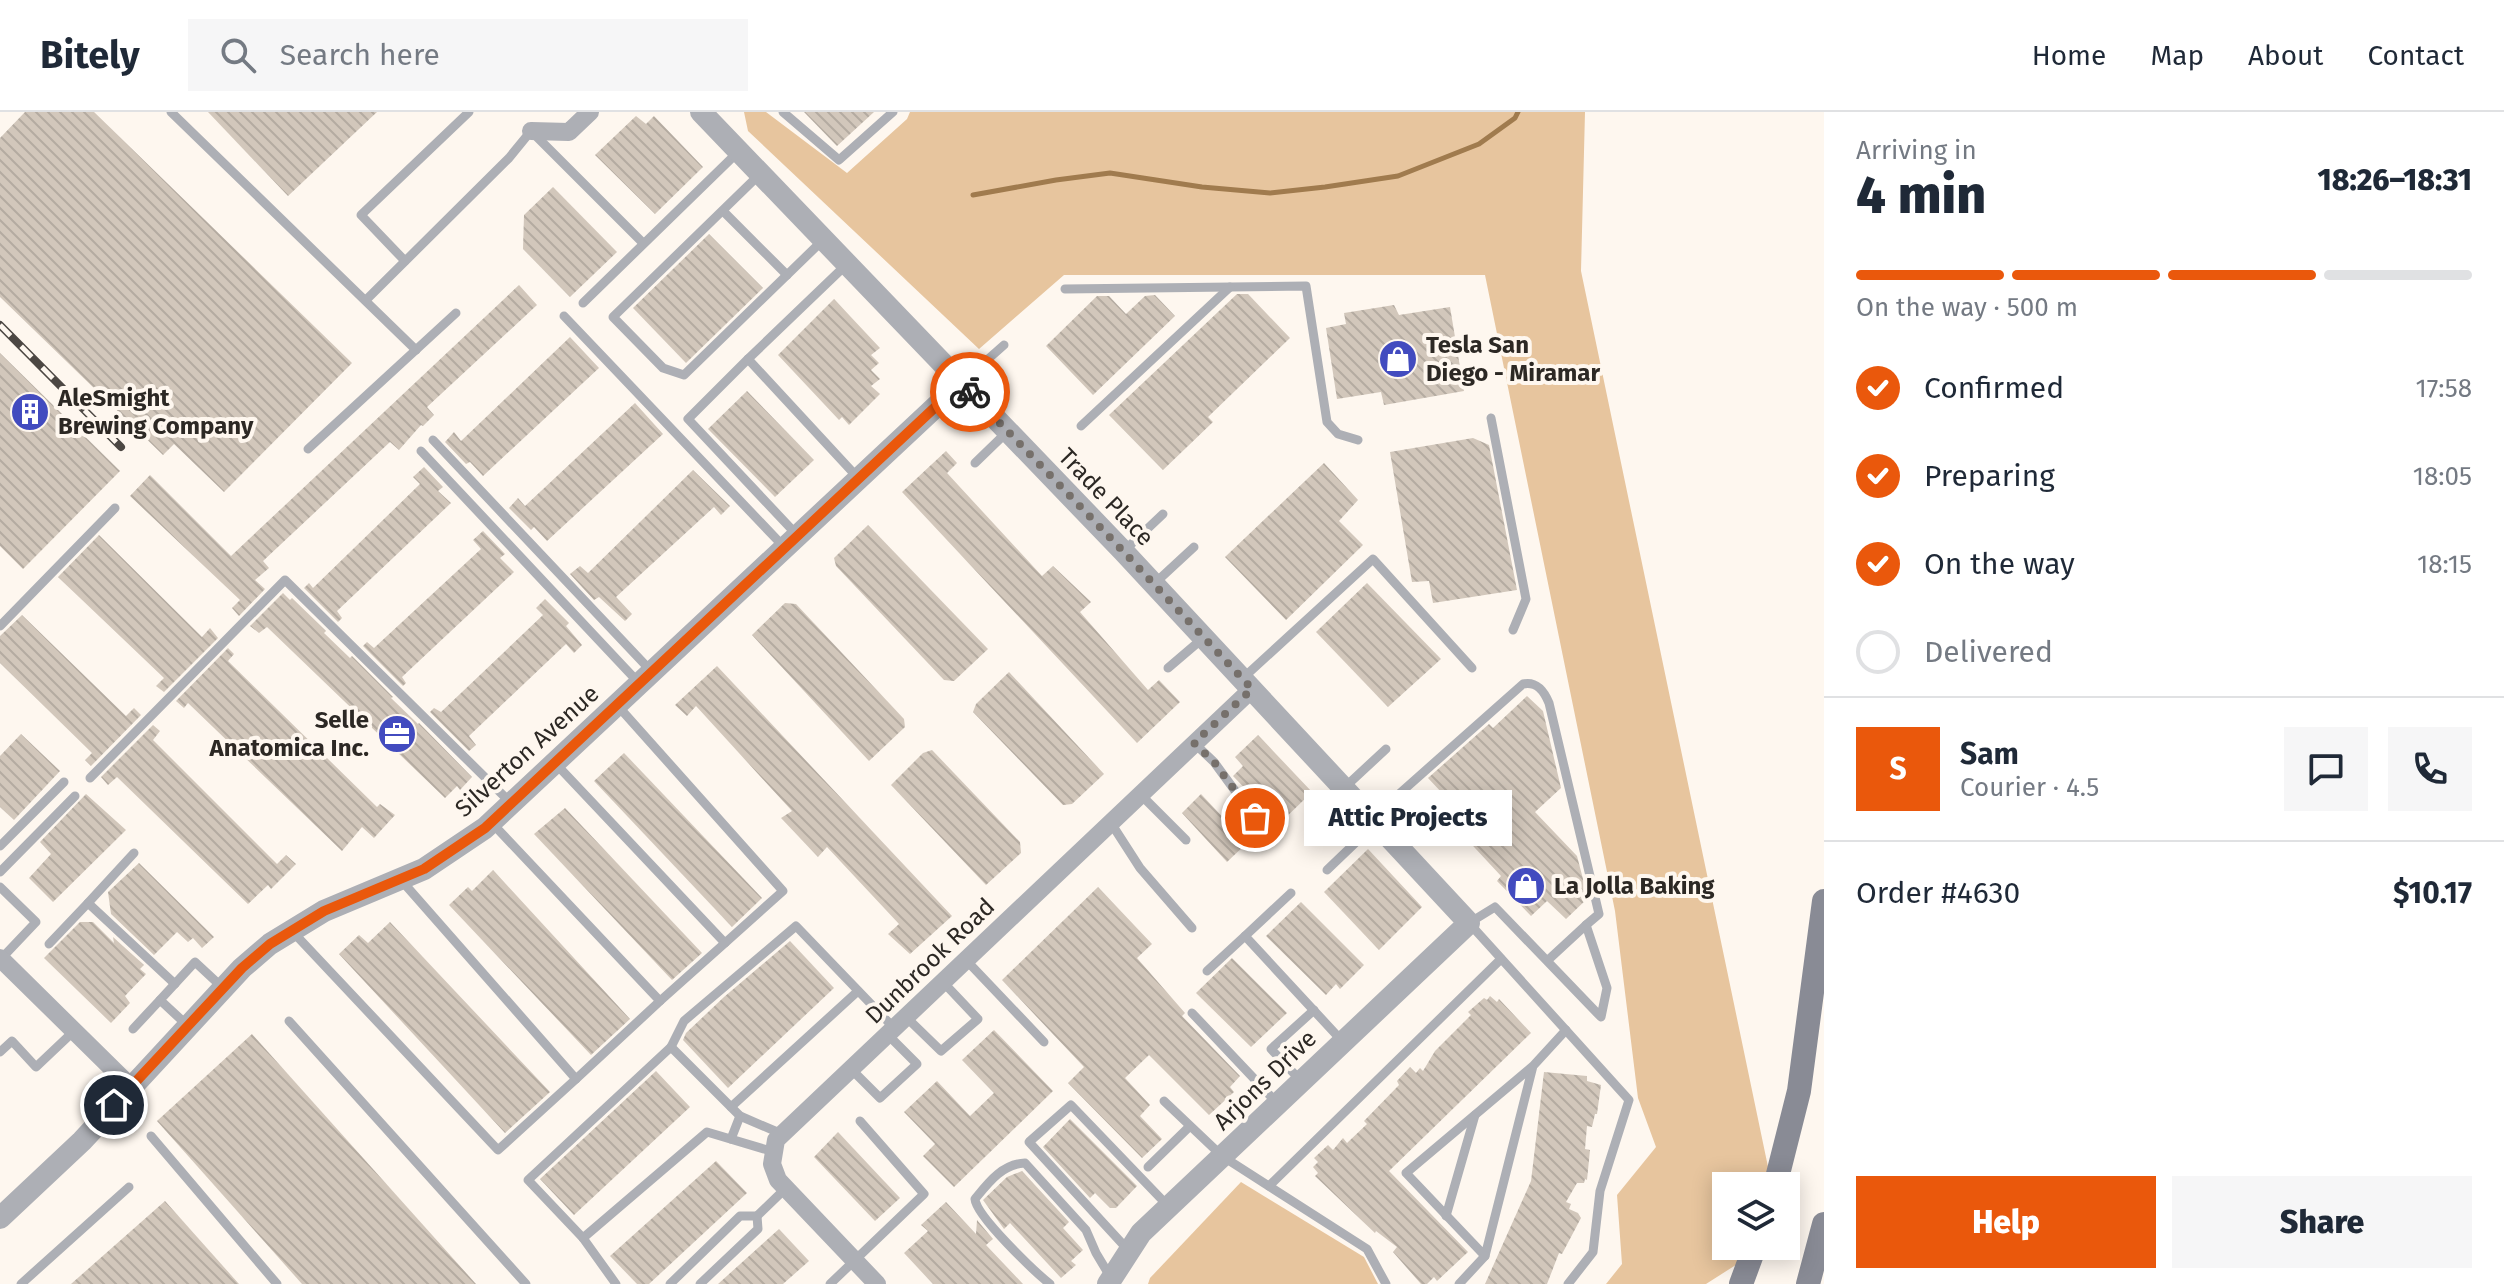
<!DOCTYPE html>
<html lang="en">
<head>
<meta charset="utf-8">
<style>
	body { margin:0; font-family:"Fira Sans",sans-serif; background:#f6f6f7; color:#1f2937; height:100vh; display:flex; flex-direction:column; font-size:30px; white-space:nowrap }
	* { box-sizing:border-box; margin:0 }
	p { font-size:26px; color:#747a83 }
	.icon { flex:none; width:44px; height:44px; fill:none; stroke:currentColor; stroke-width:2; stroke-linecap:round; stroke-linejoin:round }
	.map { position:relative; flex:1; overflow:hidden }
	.drawer { display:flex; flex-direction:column; background:#fff; width:680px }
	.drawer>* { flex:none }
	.buttons { position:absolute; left:1712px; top:1060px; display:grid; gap:16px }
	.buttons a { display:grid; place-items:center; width:88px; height:88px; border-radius:0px; background:#fff; box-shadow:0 4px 20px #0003; font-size:40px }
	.pin { position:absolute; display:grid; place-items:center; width:68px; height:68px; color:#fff; margin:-34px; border:4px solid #fff; border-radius:50%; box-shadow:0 2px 8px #0007 }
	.courier { position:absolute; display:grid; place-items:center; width:80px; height:80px; margin:-40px; border:6px solid #ea580c; border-radius:50%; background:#fff; color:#222; box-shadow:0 2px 10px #0007 }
	.bubble { position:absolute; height:56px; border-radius:0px; background:#fff; box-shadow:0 4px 20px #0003; font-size:26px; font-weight:800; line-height:56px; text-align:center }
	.overview em { font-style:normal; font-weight:800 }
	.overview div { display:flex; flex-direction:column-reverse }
	.overview { display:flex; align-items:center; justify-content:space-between; height:136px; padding:0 32px }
	h1 { font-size:52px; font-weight:800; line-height:60px }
	.bar { display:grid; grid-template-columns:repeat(4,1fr); gap:12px 8px; align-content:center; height:96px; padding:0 32px }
	.bar i { height:10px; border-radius:6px; background:#e0e1e3 }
	.bar .active { background:#ea580c }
	.bar p { grid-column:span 4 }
	.line { display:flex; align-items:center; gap:20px; padding:0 32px; border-top:2px solid #e0e1e3 }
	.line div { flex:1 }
	.round { display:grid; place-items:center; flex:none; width:84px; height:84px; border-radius:0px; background:#f6f6f7 }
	ol { padding:0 32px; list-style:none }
	li { display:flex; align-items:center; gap:24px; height:88px }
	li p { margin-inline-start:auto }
	li .icon { padding:8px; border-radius:50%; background:#ea580c; color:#fff; stroke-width:4 }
	li:last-child { color:#747a83 }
	li i { width:44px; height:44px; border:4px solid #e0e1e3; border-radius:50% }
	.action { display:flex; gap:16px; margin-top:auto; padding:16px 32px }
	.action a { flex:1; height:92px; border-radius:0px; background:#ea580c; color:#fff; font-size:32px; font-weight:800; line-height:92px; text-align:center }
	.action a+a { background:#f6f6f7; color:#1f2937 }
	header { display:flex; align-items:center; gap:48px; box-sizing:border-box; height:112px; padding:0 40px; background:#fff; border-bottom:2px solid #e0e1e3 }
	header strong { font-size:38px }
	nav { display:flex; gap:44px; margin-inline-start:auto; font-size:28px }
	.search { width:560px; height:72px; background:#f6f6f7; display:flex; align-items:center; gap:20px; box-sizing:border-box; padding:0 28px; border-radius:0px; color:#747a83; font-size:30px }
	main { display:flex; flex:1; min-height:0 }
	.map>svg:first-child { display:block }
	.green { fill:#e7c59e }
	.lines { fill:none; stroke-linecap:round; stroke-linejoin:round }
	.stream { stroke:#a07b4e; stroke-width:5 }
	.building { fill:url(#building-back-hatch) }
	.service { stroke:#adafb5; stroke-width:9 }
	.minor { stroke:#adafb5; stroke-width:18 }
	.tertiary { stroke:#adafb5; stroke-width:22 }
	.secondary { stroke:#898b95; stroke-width:24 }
	.rail-casing { stroke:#4c4743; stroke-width:8 }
	.rail { stroke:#fef7ef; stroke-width:5; stroke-dasharray:15; stroke-linecap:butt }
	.done { stroke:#76706b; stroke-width:8; stroke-dasharray:0 14.4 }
	.route { stroke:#ea580c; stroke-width:10 }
	.labels { text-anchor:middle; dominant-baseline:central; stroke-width:8; stroke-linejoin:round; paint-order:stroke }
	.poi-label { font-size:24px; font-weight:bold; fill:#2c2824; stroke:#fef7ef; text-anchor:start }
	.street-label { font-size:24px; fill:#2c2824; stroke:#fef7ef }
</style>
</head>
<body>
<header>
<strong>Bitely</strong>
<div class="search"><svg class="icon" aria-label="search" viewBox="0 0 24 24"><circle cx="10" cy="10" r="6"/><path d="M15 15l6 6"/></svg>Search here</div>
<nav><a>Home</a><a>Map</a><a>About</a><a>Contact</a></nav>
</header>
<main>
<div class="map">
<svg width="1824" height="1172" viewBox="0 0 1824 1172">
	<defs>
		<pattern id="building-back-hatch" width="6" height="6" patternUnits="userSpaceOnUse" patternTransform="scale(2)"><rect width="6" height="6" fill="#d2c7bb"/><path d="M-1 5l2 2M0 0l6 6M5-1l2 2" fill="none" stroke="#b4aba1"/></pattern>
	</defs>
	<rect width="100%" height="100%" fill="#fef7ef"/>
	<!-- green -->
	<g class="green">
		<path d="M744,0H766L847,61L907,7L910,0H1585L1581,159L1772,1074H1726V1134H1776L1753,1142L1706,1172H1606L1622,1152L1617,1083L1656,1035L1638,986L1615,799L1485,163H1064L979,237L748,19Z"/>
		<path d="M1241,1070L1364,1145L1378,1172H1148L1150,1166Z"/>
	</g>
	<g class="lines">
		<!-- stream -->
		<path class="stream" d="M973,83L1056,68L1110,61L1202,75L1270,81L1325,75L1398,64L1479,32L1515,6L1518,0"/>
	</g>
	<!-- building -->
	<g class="building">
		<path d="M25,0H94L352,251L224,380L174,332L163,343L0,185V26Z"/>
		<path d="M208,0H377L288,84Z"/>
		<path d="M804,0H874L837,34Z"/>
		<path d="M636,4L646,12L654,4L703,55L655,102L595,43Z"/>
		<path d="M553,75L617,140L570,185L523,137L524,103Z"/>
		<path d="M709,122L763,176L686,251L633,196Z"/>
		<path d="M519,173L537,193L427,295L434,303L423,314L421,313L399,338L390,330L263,449L269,456L255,468L265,477L239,504L232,496L240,488L130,384L150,363L231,444Z"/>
		<path d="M1237,182H1248L1290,226L1208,305L1213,310L1163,358L1109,303Z"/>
		<path d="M1155,183L1175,204L1093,283L1046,234L1097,184H1109L1126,202L1145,184Z"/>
		<path d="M834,187L880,236L871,243L879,251L871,258L880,267L871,274L880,282L849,313L842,305L839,308L778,243Z"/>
		<path d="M1394,193L1399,203L1450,195L1464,279L1384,293L1381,280L1337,287L1326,216L1346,212L1344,201Z"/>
		<path d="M570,225L599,256L483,364L470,350L466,352L445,330L454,320L461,329Z"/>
		<path d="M0,241L120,359L23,457L0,434Z"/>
		<path d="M747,279L814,348L775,385L708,317Z"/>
		<path d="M635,291L663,322L547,429L534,415L531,418L509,396L518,386L525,394Z"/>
		<path d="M1473,326L1489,333L1517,478L1433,491L1429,469L1412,470L1390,340Z"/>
		<path d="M946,339L957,351L947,361L1042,464L1053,454L1091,490L1080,500L1148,578L1159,568L1180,590L1137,631L902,380Z"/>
		<path d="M1324,351L1358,388L1339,409L1363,433L1286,508L1225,445Z"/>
		<path d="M424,355L443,375L438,379L451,391L337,499L342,506L338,510L304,476L309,471L313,476L420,372L413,365Z"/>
		<path d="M693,358L730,394L721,403L714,395L616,485L632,502L625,509L599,485L594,488L570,462L580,454L588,461Z"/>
		<path d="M868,413L988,537L954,569L944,568L836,454L834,446Z"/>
		<path d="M483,419L505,442L500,446L514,460L402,565L406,571L403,574L363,534L367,530L374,536L481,437L473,428Z"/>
		<path d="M99,423L202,525L210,516L218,526L164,580L156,574L164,566L58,465Z"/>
		<path d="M1367,471L1441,547L1388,595L1316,520Z"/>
		<path d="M283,481L290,488L292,486L326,519L324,521L350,546L352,544L393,585L391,586L418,612L419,611L472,665L460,678L457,674L445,686L267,515L259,521L250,514Z"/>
		<path d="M545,487L569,511L566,514L582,533L574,541L566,532L469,624L476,633L469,639L430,600L434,596L441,600L543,503L536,496Z"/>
		<path d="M785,491L796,492L904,607L905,615L869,649L752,523Z"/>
		<path d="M22,503L126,604L134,596L141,603L91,654L85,648L92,641L0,551V524Z"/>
		<path d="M228,536L234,542L228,549L377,695L380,692L395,703L374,726L362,715L342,739L188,591L184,596L176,589Z"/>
		<path d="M717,554L952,804L910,842L888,822L899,812L827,735L818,745L781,706L792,699L696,594L687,604L675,593Z"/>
		<path d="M1009,560L1104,662L1072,692L1063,693L973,600L976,592Z"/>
		<path d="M1527,584L1543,599L1561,676L1535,700L1577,744L1588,786L1566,807L1547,789L1531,804L1497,769L1501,764L1448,707L1457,697L1428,666L1489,612L1493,616Z"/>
		<path d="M153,613L160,619L153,628L277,752L286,743L296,752L271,777L268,773L248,792L117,665L108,673L101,665Z"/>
		<path d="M21,622L60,659L14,708L0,695V644Z"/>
		<path d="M1258,623L1312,680L1279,712L1233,664L1243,654L1235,645Z"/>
		<path d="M932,638L1020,730L1021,741L986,773L891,673L923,641Z"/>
		<path d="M624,641L762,786L732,815L594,669Z"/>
		<path d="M86,682L126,718L53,790L29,766L51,742L40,730Z"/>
		<path d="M1201,682L1247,731L1227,750L1182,701Z"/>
		<path d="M565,696L702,841L672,868L534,722Z"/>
		<path d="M1368,737L1422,795L1379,838L1324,780Z"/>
		<path d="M139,751L214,825L202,836L193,826L188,830L177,820L154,843L111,802L108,780Z"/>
		<path d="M493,758L630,907L591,943L449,793L468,775L472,779Z"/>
		<path d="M1098,775L1152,832L1137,846L1185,901L1182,904L1240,964L1230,975L1234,980L1209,1003L1149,943L1125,966L1150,993L1140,1004L1162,1027L1142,1046L1068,971L1084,955L1002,868Z"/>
		<path d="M1301,790L1364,853L1340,877L1336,872L1326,883L1266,824Z"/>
		<path d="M80,810H93L114,831L113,825L144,853L140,857L146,862L125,884L130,891L111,911L44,846Z"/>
		<path d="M390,810L550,980L505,1021L339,842L359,823L368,831Z"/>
		<path d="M790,829L834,876L728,976L683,928L686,921L724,885Z"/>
		<path d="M1232,846L1287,901L1251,935L1196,881Z"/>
		<path d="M1490,884L1497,890L1499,887L1531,921L1389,1059L1468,1140L1437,1169L1434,1165L1427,1172H1421L1393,1140L1397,1135L1376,1119L1375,1121L1315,1064L1318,1061L1313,1055L1318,1050L1314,1046L1328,1033L1333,1038L1343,1026L1347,1031L1367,1012L1364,1009L1399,973L1397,969L1410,955L1416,961L1420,956L1423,959L1435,939L1471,903L1468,900L1484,886L1487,888Z"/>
		<path d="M994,918L1053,979L954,1075L923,1044L935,1032L904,1000L937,969L970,1004L994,981L962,948Z"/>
		<path d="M252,922L476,1172H302L157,1009Z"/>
		<path d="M656,959L690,995L574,1103L540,1067Z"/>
		<path d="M1544,960L1587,964V969L1601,973L1597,1002H1595L1592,1015L1587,1014L1585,1037L1590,1038L1587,1068L1585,1067L1584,1071H1577L1566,1090L1571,1092L1569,1097L1578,1101L1581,1106L1562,1142L1559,1141L1547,1172H1485L1531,1069Z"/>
		<path d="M1070,1007L1137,1074L1116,1096H1110L1095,1081L1090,1086L1043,1035Z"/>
		<path d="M838,1020L900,1086L875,1109L814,1045Z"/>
		<path d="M716,1049L747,1081L649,1172H637L610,1144Z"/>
		<path d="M1022,1059L1069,1110L1063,1116L1083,1138L1071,1149L1076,1153L1061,1166L1010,1111L1004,1117L983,1088L1007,1065Z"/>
		<path d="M165,1089L239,1172H71Z"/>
		<path d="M946,1090L976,1122L977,1108L993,1127L986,1133L1023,1172H933L904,1141L928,1119L921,1113Z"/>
		<path d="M779,1117L809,1149L783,1172H718Z"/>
	</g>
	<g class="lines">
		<!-- service -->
		<g class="service">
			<path d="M171,0L416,238"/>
			<path d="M783,0L839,48L893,0"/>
			<path d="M760,62L613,205L663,256L684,263L823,128"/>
			<path d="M723,99L787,163"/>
			<path d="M405,149L361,103L469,0"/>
			<path d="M847,152L748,247L859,367"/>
			<path d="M1065,177L1306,174L1327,310L1338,322L1358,328"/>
			<path d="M366,188L509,46L531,19L643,131"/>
			<path d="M583,191L738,40"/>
			<path d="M564,204L785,436"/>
			<path d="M748,247L688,307L797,423"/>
			<path d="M961,271L1004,233"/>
			<path d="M1491,306L1526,487L1513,518"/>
			<path d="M1081,314L1230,175"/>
			<path d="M433,328L652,560"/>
			<path d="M308,337L456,201"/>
			<path d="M421,339L638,570"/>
			<path d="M975,351L1007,320"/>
			<path d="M1125,438L1163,402"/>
			<path d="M1154,472L1194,435"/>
			<path d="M0,514L115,396"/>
			<path d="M1168,556L1202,527"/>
			<path d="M1242,567L1373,447L1472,556"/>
			<path d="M1194,631L1214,650L1255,706"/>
			<path d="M555,651L725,831L783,779L617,593"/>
			<path d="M90,666L285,468L511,691"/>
			<path d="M1344,676L1386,637"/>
			<path d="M1141,683L1186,728"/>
			<path d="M1372,706L1523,572C1537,569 1544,579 1549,591L1599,802L1586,813"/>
			<path d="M1111,711L1140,756L1192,816"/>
			<path d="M0,734L64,670"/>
			<path d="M1327,758L1376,711"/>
			<path d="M0,760L75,684"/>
			<path d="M401,768L576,967L660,889L491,710"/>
			<path d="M0,775L36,810L0,848"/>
			<path d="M1291,781L1245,824L1343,930"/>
			<path d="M88,791L134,741"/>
			<path d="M292,819L498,1038L576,967"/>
			<path d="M49,832L88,791L175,872"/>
			<path d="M966,848L1044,930"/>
			<path d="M1547,849L1586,813L1607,876L1601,905L1495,795L1469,811L1629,988L1600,1079L1593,1140L1568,1172"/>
			<path d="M1207,859L1245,824"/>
			<path d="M660,889L725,831"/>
			<path d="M1192,901L1278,992"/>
			<path d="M906,905L941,939L978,907L943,870"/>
			<path d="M289,909L526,1172"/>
			<path d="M188,914L160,888L195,850L223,876"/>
			<path d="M133,917L160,888"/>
			<path d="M671,935L684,909L796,814L894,916"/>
			<path d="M0,940L12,929L36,955L74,919"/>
			<path d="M1533,954L1406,1061L1485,1144L1533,954L1566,918"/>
			<path d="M851,957L880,986L917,952L888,923"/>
			<path d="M1301,969L1271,937L1314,898"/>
			<path d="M1164,989L1222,1044L1367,1137L1386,1172"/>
			<path d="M731,995L858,879"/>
			<path d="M151,1024L277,1172"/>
			<path d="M731,1027L740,1004"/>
			<path d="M1148,1055L1189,1015"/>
			<path d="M1269,1074L1501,847"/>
			<path d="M757,1104L786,1076"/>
			<path d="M1446,1104L1475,1003"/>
			<path d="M583,1126L707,1020L774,1040"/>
			<path d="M1129,1139L1029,1030L1071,993L1169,1095"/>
			<path d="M21,1172L129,1075"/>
			<path d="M616,1172L583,1126L528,1068L671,935L740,1004L782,1022"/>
			<path d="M670,1172L740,1104H757L758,1117L700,1172"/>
			<path d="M830,1172L924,1082L860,1009"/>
			<path d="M1050,1172C1035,1160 976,1104 975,1087C988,1071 1002,1052 1025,1051L1086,1118L1096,1141L1111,1166"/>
			<path d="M1459,1172L1485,1144"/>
		</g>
		<!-- minor -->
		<g class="minor">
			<path d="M531,19L569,20L590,0"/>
			<path d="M0,846L131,975"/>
			<path d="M877,1172L778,1068L772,1052L776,1028L1252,577"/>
		</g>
		<!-- tertiary -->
		<g class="tertiary">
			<path d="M701,0L1123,439L1469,811L1141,1121L1108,1172"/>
			<path d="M0,1106L82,1029L242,856L270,832L324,799L424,757L485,716L961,271"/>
		</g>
		<!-- secondary -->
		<g class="secondary">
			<path d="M1775,1074L1799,979L1824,789"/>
			<path d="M1741,1172L1755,1134"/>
			<path d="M1808,1172L1824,1112"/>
		</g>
		<defs>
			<path id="rail" d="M0,213L121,335"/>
		</defs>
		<!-- rail casing -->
		<use href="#rail" class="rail-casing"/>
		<!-- rail -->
		<use href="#rail" class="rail"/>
	</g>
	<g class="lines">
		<!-- done -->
		<path class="done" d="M970,280L1123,439L1252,577L1194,631L1214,650L1255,706"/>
		<!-- route -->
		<path class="route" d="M114,993L242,856L270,832L324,799L424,757L485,716L961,271L970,280"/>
	</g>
	<!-- icons -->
	<defs>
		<symbol id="shop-disc" viewBox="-11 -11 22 22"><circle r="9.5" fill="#424bbf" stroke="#fef7ef"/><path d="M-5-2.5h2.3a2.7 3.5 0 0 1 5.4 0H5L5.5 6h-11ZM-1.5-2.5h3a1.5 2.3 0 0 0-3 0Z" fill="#fff"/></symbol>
		<symbol id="building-disc" viewBox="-11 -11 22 22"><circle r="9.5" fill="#424bbf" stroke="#fef7ef"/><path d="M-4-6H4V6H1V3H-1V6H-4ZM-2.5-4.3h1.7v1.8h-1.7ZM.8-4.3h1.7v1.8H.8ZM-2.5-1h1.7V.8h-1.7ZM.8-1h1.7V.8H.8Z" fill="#fff"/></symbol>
		<symbol id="office-disc" viewBox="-11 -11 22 22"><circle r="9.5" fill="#424bbf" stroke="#fef7ef"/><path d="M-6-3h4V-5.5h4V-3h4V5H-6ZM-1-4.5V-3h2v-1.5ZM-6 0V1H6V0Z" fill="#fff"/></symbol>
	</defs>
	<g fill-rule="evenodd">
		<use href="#shop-disc" x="1376" y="225" width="44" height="44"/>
		<use href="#building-disc" x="8" y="278" width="44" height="44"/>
		<use href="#office-disc" x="375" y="600" width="44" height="44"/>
		<use href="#shop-disc" x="1504" y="752" width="44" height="44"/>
	</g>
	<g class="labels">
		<!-- poi labels -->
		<g class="poi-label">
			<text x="1426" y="233">Tesla San<tspan x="1426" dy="28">Diego - Miramar</tspan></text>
			<text x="58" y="286">AleSmight<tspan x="58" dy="28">Brewing Company</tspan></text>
			<text x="369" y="608" text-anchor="end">Selle<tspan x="369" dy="28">Anatomica Inc.</tspan></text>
			<text x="1554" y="774">La Jolla Baking</text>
		</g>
		<!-- street labels -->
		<g class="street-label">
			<text transform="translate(1106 385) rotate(46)">Trade Place</text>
			<text transform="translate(527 639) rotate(-42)">Silverton Avenue</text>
			<text transform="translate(930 849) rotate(-44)">Dunbrook Road</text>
			<text transform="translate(1265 968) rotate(-44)">Arjons Drive</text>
		</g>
	</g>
</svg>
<div class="buttons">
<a><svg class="icon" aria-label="layers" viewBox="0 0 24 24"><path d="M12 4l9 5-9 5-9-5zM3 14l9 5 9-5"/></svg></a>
</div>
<div class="pin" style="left:1255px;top:706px;background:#ea580c"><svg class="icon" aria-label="bag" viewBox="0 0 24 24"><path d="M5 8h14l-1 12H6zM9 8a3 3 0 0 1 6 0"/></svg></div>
<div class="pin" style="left:114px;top:993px;background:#1f2937"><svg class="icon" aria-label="home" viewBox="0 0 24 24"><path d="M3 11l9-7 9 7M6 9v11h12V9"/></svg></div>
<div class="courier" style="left:970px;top:280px"><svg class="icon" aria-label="bike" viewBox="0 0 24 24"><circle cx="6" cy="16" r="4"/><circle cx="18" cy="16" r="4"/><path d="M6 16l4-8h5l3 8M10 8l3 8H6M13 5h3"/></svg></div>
<div class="bubble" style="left:1304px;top:678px;width:208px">Attic Projects</div>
</div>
<section class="drawer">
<div class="overview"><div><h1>4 min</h1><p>Arriving in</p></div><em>18:26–18:31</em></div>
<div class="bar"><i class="active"></i><i class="active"></i><i class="active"></i><i></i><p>On the way · 500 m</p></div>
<ol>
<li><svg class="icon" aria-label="check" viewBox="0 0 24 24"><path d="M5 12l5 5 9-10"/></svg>Confirmed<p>17:58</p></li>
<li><svg class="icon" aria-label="check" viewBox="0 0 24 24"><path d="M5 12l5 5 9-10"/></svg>Preparing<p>18:05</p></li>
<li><svg class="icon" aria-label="check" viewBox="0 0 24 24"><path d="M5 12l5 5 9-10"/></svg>On the way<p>18:15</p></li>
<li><i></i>Delivered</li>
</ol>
<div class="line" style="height:144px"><b class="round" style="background:#ea580c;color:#fff">S</b><div><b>Sam</b><p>Courier · 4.5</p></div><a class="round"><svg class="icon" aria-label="chat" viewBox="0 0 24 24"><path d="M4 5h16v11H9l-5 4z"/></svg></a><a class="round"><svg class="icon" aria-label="phone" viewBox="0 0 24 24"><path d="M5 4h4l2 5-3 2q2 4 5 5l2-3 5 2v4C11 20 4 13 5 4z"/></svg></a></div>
<div class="line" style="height:104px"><div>Order #4630</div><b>$10.17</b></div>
<div class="action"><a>Help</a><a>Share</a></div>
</section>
</main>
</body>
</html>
